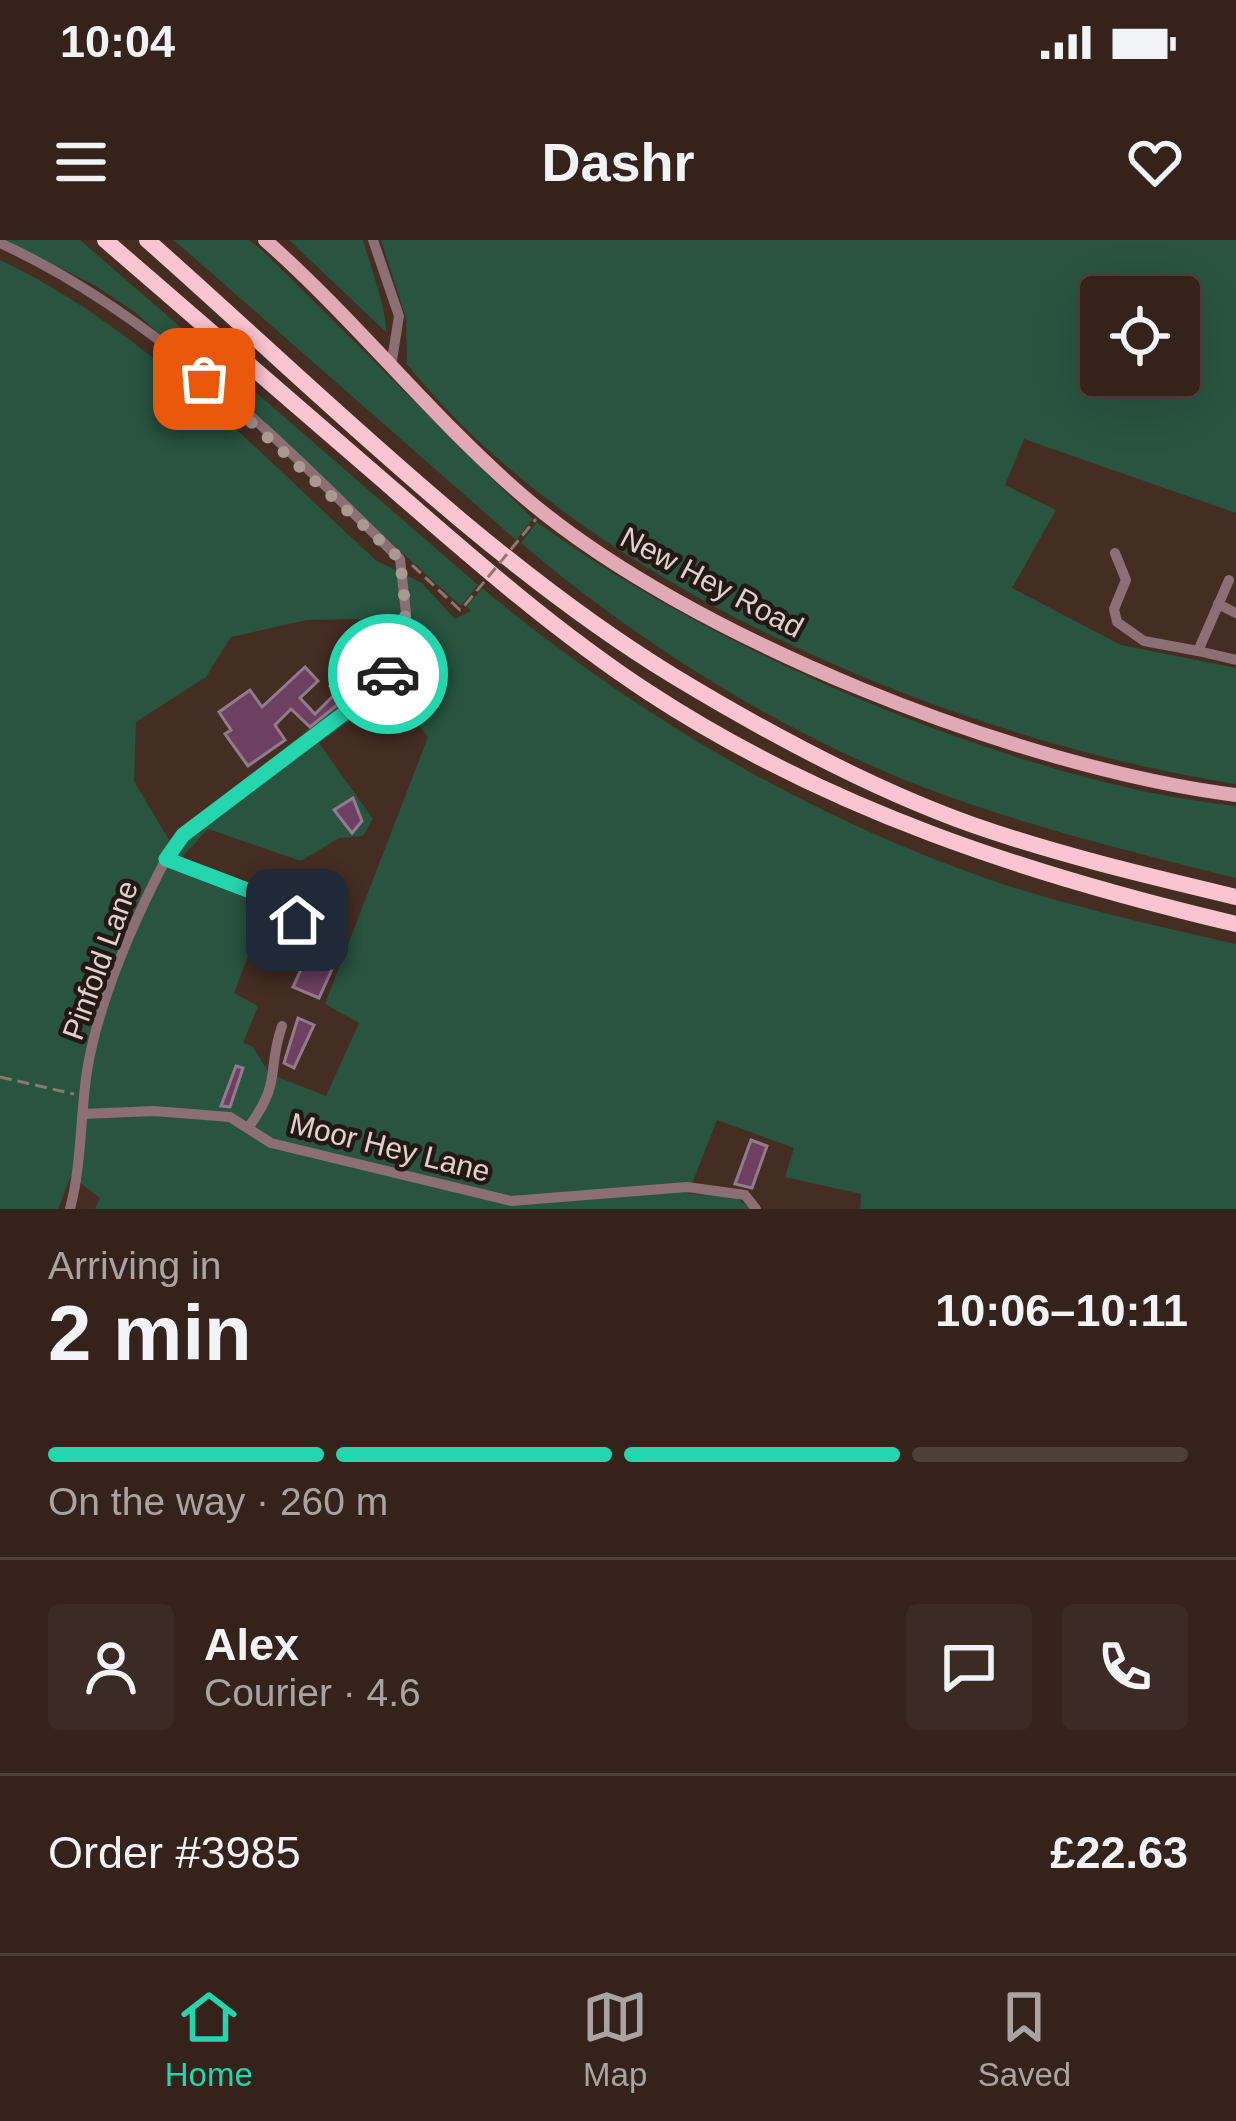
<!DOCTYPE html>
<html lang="en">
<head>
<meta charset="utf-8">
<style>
	body { margin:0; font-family:Arial,sans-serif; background:#3c2a24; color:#f1f3f6; height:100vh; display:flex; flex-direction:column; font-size:45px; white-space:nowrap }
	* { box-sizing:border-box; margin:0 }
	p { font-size:39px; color:#a9a4a3 }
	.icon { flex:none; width:66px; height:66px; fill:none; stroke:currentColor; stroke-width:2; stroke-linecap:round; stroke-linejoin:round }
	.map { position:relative; height:969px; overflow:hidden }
	.sheet { display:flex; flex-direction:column; background:#34221b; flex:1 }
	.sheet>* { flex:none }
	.controls { position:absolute; left:1080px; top:36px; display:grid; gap:24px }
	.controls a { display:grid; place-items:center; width:120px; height:120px; border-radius:12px; background:#34221b; box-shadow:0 12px 48px #0002,0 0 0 3px #4e3f3a; font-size:60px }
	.pin { position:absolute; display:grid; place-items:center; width:102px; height:102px; color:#fff; margin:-51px; border-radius:24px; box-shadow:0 6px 18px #0006 }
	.courier { position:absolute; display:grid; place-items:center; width:120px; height:120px; margin:-60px; border:9px solid #25d5ae; border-radius:50%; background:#fff; color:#222; box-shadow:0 3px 15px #0007 }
	.overview em { font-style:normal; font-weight:800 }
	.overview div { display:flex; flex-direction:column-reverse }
	.overview { display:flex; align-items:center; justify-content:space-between; height:204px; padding:0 48px }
	h1 { font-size:78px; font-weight:800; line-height:90px }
	.bar { display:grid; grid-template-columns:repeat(4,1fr); gap:18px 12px; align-content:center; height:144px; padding:0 48px }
	.bar i { height:15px; border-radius:9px; background:#4e3f3a }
	.bar .on { background:#25d5ae }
	.bar p { grid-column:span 4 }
	.line { display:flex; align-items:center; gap:30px; padding:0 48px; border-top:3px solid #4e3f3a }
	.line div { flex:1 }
	.round { display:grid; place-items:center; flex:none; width:126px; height:126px; border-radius:12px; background:#3c2a24 }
	.status { display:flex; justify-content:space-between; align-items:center; height:84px; padding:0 60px; background:#34221b; direction:ltr }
	.status svg { height:33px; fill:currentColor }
	header { display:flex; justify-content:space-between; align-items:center; height:156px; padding:0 48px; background:#34221b; font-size:54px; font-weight:800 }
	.menu { display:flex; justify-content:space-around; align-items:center; height:168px; border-top:3px solid #4e3f3a; background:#34221b; font-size:33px; color:#a9a4a3 }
	.menu a { display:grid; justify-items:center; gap:6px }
	.menu .on { color:#25d5ae }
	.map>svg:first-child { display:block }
	.green { fill:#285440; fill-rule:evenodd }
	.building { fill:#6d4062; stroke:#937b8c; stroke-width:3 }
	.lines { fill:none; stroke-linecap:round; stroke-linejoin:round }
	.path { stroke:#8c7870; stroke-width:3; stroke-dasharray:12 6; stroke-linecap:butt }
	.minor { stroke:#8b6f75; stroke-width:10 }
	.major { stroke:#e1a9b5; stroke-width:14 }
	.highway { stroke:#fac4d0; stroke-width:16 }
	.path-bridge { stroke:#8c7870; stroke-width:3; stroke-dasharray:12 6; stroke-linecap:butt }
	.done { stroke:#aa9891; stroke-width:12; stroke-dasharray:0 21.6 }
	.route { stroke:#25d5ae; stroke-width:15 }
	.labels { text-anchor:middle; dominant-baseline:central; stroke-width:9; stroke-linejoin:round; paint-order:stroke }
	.street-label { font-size:30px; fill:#e0d1cb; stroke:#241814 }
</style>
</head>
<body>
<div class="status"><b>10:04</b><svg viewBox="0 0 49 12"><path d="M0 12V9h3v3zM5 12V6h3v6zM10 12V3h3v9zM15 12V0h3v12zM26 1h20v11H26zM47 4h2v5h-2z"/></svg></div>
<header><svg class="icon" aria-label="menu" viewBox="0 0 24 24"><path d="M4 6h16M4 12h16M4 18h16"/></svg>Dashr<svg class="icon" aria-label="heart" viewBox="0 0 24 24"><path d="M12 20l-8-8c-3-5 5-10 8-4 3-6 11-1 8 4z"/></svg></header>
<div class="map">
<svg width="1236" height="969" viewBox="0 0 1236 969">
	<rect width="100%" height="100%" fill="#452d24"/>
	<!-- green -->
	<g class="green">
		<path d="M5,0H80L478,345L461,366L136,73L96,46Z"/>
		<path d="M174,0H249L263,11L533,279L516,300Z"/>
		<path d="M289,0H363C369,21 388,75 386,92Z"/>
		<path d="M381,0H1236V273L1024,199L1005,245L1056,270L1012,348L1121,405L1236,428V544C959,501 585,348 407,124L406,78ZM1101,57H1179V135H1101Z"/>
		<path d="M0,20C146,89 258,213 377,321L422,343L455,379L471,371L467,366L482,348C631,472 804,575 988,639C1067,666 1154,685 1236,704V969H860L861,954L785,937L794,908L717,880L688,954L733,955L751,969H95L100,958L71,936L58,969H0ZM359,379L381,398L387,420L376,436L169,600L134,541L136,482L206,437L231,397L307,380ZM391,451L428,497L325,764L359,783L326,856L270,834L252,806L243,803L258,766L234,753L272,654L184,624L183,616L208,589L301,621L339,598L363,596L373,579L319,503Z"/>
		<path d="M537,282C713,411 1018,543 1236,566V638C1135,613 1034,588 936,552C788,497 641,405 521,303Z"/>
	</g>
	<!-- building -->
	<g class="building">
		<path d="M305,427L318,441L300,458L315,474L336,453L330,446L344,433L357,449L310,487L291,469L275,485L285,500L248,526L225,494L231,490L219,472L250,450L262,467Z"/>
		<path d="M353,558L362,581L352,593L334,570Z"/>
		<path d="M306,646L319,652L313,666L292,657Z"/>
		<path d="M337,676L345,679L329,715L337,718L319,758L293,747L310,710L302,698L309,683L330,692Z"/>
		<path d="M266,682L284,690L272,714L255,705Z"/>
		<path d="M298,778L314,785L294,828L284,823Z"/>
		<path d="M236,826L243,828L230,867L221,866Z"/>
		<path d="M751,900L767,906L752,948L735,944Z"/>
	</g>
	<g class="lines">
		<!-- path -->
		<g class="path">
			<path d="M412,325L460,370L465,365"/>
			<path d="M0,837L74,854"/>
		</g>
		<!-- minor -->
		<g class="minor">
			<path d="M373,0L399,76L391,126"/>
			<path d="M0,3C155,74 280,201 400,319L406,373L384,444L183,595L169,613C135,678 99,758 87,831C80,877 82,923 70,969"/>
			<path d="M1115,313L1126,340L1114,369L1117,382L1144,401L1198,411"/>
			<path d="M1229,340L1198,411L1236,420"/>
			<path d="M1218,364L1236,373"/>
			<path d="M166,619L287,665L295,669L297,680"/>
			<path d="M83,874L154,871L230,877L271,903L511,961L687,947L745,955L756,969"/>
			<path d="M248,888C283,840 266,833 282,786"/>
		</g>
		<!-- major -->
		<path class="major" d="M265,0C356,80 431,177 523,256C688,398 1020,528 1236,555"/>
		<!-- highway -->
		<g class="highway">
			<path d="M105,0C199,81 292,162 386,243C471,317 555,391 648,452C828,570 1029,635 1236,684"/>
			<path d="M147,0C309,143 488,323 672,435C766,492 869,548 973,585C1059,615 1148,636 1236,657"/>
		</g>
		<!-- path-bridge -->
		<path class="path-bridge" d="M465,365L536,279"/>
	</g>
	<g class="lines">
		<!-- done -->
		<path class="done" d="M204,139L400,319L406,373L388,434"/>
		<!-- route -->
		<path class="route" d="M297,680L295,669L287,665L166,619L183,595L383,444L388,434"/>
	</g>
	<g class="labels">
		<!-- street labels -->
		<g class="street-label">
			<text transform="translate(712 342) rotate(28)">New Hey Road</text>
			<text transform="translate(100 720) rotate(-70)">Pinfold Lane</text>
			<text transform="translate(390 907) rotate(14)">Moor Hey Lane</text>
		</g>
	</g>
</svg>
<div class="controls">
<a><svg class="icon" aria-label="locate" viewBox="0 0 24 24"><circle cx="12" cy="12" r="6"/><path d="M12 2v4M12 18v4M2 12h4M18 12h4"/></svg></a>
</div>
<div class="pin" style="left:204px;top:139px;background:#ea580c"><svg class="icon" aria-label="bag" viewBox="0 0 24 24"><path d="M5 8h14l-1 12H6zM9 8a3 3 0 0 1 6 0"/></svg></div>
<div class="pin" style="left:297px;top:680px;background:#1f2937"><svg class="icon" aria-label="home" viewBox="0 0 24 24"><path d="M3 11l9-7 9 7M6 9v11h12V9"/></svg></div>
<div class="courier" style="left:388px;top:434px"><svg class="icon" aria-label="car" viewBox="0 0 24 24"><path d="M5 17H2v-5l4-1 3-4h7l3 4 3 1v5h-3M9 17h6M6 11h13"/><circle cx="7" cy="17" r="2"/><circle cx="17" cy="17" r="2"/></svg></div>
</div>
<section class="sheet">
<div class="overview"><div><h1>2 min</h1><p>Arriving in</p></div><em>10:06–10:11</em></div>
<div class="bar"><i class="on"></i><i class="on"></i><i class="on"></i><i></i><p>On the way · 260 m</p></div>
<div class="line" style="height:216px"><a class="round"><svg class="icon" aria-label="person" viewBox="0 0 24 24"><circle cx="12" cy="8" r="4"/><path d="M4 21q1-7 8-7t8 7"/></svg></a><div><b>Alex</b><p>Courier · 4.6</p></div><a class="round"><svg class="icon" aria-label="chat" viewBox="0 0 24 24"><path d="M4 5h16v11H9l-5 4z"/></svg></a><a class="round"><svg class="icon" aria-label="phone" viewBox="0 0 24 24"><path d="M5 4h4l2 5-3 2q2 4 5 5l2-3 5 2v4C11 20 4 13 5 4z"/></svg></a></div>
<div class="line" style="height:156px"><div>Order #3985</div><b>£22.63</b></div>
</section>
<nav class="menu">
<a class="on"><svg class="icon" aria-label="home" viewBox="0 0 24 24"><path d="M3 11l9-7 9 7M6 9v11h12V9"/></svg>Home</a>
<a><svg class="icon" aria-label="map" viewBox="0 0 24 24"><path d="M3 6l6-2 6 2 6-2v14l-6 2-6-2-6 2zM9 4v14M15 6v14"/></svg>Map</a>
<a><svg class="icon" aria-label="saved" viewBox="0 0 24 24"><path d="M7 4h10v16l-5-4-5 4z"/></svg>Saved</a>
</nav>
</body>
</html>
